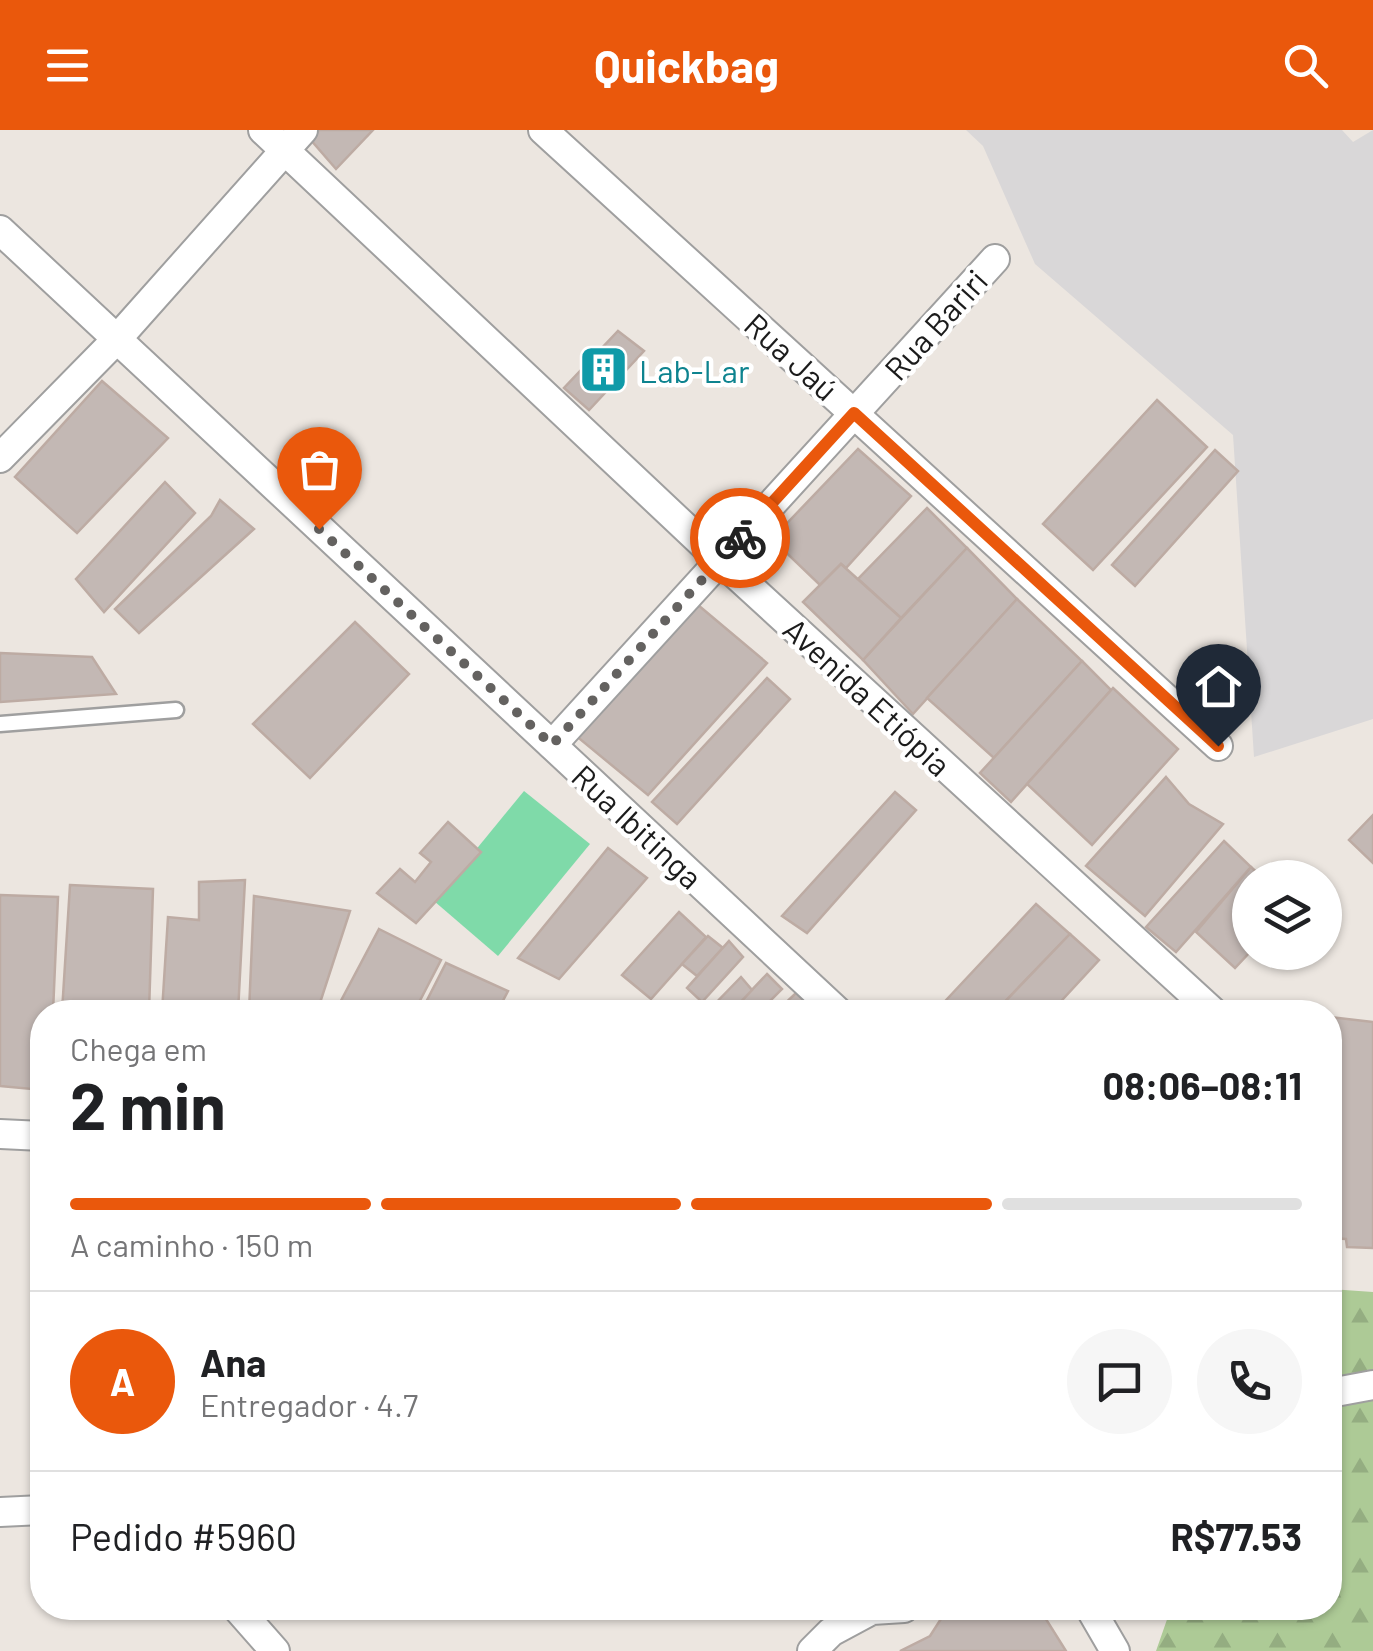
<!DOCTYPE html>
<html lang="pt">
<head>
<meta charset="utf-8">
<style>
	body { margin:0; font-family:Barlow,sans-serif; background:#f6f6f6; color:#202124; height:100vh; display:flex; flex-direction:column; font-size:38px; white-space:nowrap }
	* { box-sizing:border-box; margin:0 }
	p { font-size:32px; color:#757577 }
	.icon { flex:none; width:55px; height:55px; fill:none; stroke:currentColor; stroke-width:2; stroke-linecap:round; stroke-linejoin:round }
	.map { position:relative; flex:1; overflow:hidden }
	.drawer { position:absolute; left:30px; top:870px; width:1312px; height:620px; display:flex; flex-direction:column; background:#fff; border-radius:40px; box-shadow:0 2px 8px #0004 }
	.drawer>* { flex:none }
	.fabs { position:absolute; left:1232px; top:730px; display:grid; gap:20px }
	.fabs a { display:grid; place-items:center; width:110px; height:110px; border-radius:50%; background:#fff; box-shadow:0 2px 8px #0004; font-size:50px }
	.pin { position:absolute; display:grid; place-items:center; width:85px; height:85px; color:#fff; margin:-102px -42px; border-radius:50% 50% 50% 0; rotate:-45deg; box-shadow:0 0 10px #0007 }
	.pin .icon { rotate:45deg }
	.courier { position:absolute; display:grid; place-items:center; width:100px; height:100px; margin:-50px; border:8px solid #ea580c; border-radius:50%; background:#fff; color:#222; box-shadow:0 2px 12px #0007 }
	.summary em { font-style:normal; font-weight:700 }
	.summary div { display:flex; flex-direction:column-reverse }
	.summary { display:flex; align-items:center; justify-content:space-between; height:170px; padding:0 40px }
	h1 { font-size:65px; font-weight:700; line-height:75px }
	.bar { display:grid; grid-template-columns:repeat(4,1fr); gap:15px 10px; align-content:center; height:120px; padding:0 40px }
	.bar i { height:12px; border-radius:8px; background:#e0e0e0 }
	.bar .selected { background:#ea580c }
	.bar p { grid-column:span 4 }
	.line { display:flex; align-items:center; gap:25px; padding:0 40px; border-top:2px solid #e0e0e0 }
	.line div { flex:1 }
	.round { display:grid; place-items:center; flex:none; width:105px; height:105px; border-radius:52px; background:#f6f6f6 }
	header { display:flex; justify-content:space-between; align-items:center; height:130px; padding:0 40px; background:#ea580c; color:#fff; font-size:45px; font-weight:700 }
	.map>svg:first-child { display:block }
	.residential { fill:#d9d7d8 }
	.forest { fill:url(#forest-firs) }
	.pitch { fill:#7fdaa9 }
	.building { fill:#c3b8b4; stroke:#bdaba3; stroke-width:2.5 }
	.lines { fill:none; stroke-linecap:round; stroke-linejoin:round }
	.service-casing { stroke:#9f9f9f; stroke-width:19 }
	.minor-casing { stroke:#9f9f9f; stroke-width:32 }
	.service { stroke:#fff; stroke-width:14 }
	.minor { stroke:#fff; stroke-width:28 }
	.done { stroke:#646260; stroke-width:10; stroke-dasharray:0 18 }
	.route { stroke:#ea580c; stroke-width:12 }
	.labels { text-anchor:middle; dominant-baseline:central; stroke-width:9; stroke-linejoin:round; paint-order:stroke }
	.street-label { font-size:32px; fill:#1b1b1b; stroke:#fff }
	.culture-label { font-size:32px; fill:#0d838f; stroke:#fff; text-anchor:start }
</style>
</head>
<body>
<header><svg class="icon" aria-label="menu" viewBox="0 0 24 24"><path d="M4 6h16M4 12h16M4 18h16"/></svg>Quickbag<svg class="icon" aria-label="search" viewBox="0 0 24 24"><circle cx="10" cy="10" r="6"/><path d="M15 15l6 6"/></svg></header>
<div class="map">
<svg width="1373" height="1521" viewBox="0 0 1373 1521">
	<defs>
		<pattern id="forest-firs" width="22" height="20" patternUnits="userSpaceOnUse" patternTransform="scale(2.5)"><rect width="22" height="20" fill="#adca96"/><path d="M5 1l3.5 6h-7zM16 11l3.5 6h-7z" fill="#94ad81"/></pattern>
	</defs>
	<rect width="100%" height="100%" fill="#ece6e0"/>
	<!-- residential -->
	<path class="residential" d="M966,0H1342L1353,12L1373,0V589L1254,627L1233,305L1035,134L983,16Z"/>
	<!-- forest -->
	<path class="forest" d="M1330,1159L1373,1162V1521H1156L1171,1478H1330Z"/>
	<!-- pitch -->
	<path class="pitch" d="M524,661L590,714L498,826L434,771Z"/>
	<!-- building -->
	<g class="building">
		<path d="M319,0H373L336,39L310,9Z"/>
		<path d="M618,201L644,221L589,280L564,258Z"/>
		<path d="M102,251L168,308L77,403L15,347Z"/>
		<path d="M1157,270L1207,317L1093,440L1043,394Z"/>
		<path d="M858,319L911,366L846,438L841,434L820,455L772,409Z"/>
		<path d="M1215,320L1238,341L1135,456L1112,435Z"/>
		<path d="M165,352L195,383L104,482L76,449Z"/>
		<path d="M220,370L254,399L139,503L115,479L211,386Z"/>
		<path d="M927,378L967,418L901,488L858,449Z"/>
		<path d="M967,418L1017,469L913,584L863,530Z"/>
		<path d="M841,434L901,488L863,530L803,472Z"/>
		<path d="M1017,469L1082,531L994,628L927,568Z"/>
		<path d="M698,475L767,533L648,665L575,605Z"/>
		<path d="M355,492L409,544L310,648L253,594Z"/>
		<path d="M0,523L92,527L116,564L0,572Z"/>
		<path d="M1082,531L1111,560L1011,672L980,643Z"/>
		<path d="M767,548L790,569L677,694L652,672Z"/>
		<path d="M1113,558L1178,619L1092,715L1027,654Z"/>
		<path d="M1166,647L1189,674L1223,694L1145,786L1086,736Z"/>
		<path d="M895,662L916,680L807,803L782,786Z"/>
		<path d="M1373,685V733L1349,710Z"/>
		<path d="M448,692L481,722L416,793L377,763L400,739L415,752L431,732L420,723Z"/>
		<path d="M1224,711L1251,737L1176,822L1146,797Z"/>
		<path d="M608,718L647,748L559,849L518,828Z"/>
		<path d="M1251,737L1263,748H1250V822L1235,838L1196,802Z"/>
		<path d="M245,750L238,882H162L168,787L199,790V752Z"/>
		<path d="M70,755L153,759L149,882H62Z"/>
		<path d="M0,765L58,767L53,882H42V960L0,956Z"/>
		<path d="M254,766L350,781L317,882H249Z"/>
		<path d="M1036,774L1070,804L995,882H935Z"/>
		<path d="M679,782L706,807L651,869L622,845Z"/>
		<path d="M379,799L441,830L414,882H335Z"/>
		<path d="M1070,804L1099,830L1051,882H995Z"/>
		<path d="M708,806L723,818L697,846L682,834Z"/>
		<path d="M729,811L743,827L702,872L687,858Z"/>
		<path d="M446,833L508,861L497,882H421Z"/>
		<path d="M767,844L782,859L759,882H731Z"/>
		<path d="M741,847L752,860L731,882H715L711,878Z"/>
		<path d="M796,863L816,882H776Z"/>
		<path d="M1330,887L1373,892V1118L1347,1117L1346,1109L1330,1108Z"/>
		<path d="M948,1478H1039L1066,1521H900L930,1506Z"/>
	</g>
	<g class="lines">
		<defs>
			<path id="service" d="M0,594L176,580"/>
			<g id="minor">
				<path d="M263,0L720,430L1213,882"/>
				<path d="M543,0L1218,616"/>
				<path d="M0,100L838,882"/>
				<path d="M0,328L116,210L303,0"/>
				<path d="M552,615L995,129"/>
				<path d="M0,1004L42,1006"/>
				<path d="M1330,1263L1373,1255"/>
				<path d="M0,1382L42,1380"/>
				<path d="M237,1478L275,1521"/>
				<path d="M1090,1478L1115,1521"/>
				<path d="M812,1521L831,1502L872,1480L904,1478"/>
			</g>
		</defs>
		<!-- service casing -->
		<use href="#service" class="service-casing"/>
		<!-- minor casing -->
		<use href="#minor" class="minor-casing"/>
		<!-- service -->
		<use href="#service" class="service"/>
		<!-- minor -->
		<use href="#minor" class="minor"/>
	</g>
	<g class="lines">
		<!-- done -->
		<path class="done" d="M319,399L552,615L740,408"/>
		<!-- route -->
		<path class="route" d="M740,408L854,283L1218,616"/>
	</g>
	<!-- icons -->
	<defs>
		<symbol id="building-square" viewBox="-11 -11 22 22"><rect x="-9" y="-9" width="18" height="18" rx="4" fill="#0f9aa8" stroke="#fff"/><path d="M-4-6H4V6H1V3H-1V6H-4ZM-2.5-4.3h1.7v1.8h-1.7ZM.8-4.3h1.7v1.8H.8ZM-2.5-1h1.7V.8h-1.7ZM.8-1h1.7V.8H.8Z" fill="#fff"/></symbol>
	</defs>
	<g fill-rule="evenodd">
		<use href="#building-square" x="576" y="212" width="55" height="55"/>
	</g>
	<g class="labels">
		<!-- street labels -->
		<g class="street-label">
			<text transform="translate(935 194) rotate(-48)">Rua Bariri</text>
			<text transform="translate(792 226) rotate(42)">Rua Jaú</text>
			<text transform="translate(868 566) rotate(43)">Avenida Etiópia</text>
			<text transform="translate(638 696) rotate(43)">Rua Ibitinga</text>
		</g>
		<!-- culture labels -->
		<g class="culture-label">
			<text x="639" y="240">Lab-Lar</text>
		</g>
	</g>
</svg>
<div class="fabs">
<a><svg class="icon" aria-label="layers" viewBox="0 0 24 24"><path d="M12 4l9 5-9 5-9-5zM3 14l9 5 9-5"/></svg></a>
</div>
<div class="pin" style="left:319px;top:399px;background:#ea580c"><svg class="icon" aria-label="bag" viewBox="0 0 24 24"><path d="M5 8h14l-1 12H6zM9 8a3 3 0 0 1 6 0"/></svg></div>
<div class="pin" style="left:1218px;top:616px;background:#1f2937"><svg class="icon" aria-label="home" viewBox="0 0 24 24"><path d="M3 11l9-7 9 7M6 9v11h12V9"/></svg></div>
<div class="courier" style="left:740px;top:408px"><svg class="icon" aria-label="bike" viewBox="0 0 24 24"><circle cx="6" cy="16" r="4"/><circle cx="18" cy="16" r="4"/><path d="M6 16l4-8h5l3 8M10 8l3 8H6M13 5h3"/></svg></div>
<section class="drawer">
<div class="summary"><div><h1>2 min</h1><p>Chega em</p></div><em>08:06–08:11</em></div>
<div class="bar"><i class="selected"></i><i class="selected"></i><i class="selected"></i><i></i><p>A caminho · 150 m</p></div>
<div class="line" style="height:180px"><b class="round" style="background:#ea580c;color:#fff">A</b><div><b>Ana</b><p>Entregador · 4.7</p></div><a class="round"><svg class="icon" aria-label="chat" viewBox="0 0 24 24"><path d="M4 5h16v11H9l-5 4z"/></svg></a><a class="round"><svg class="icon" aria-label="phone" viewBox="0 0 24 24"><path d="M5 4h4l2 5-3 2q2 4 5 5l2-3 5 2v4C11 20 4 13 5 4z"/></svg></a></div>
<div class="line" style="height:130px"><div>Pedido #5960</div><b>R$77.53</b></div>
</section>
</div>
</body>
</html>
